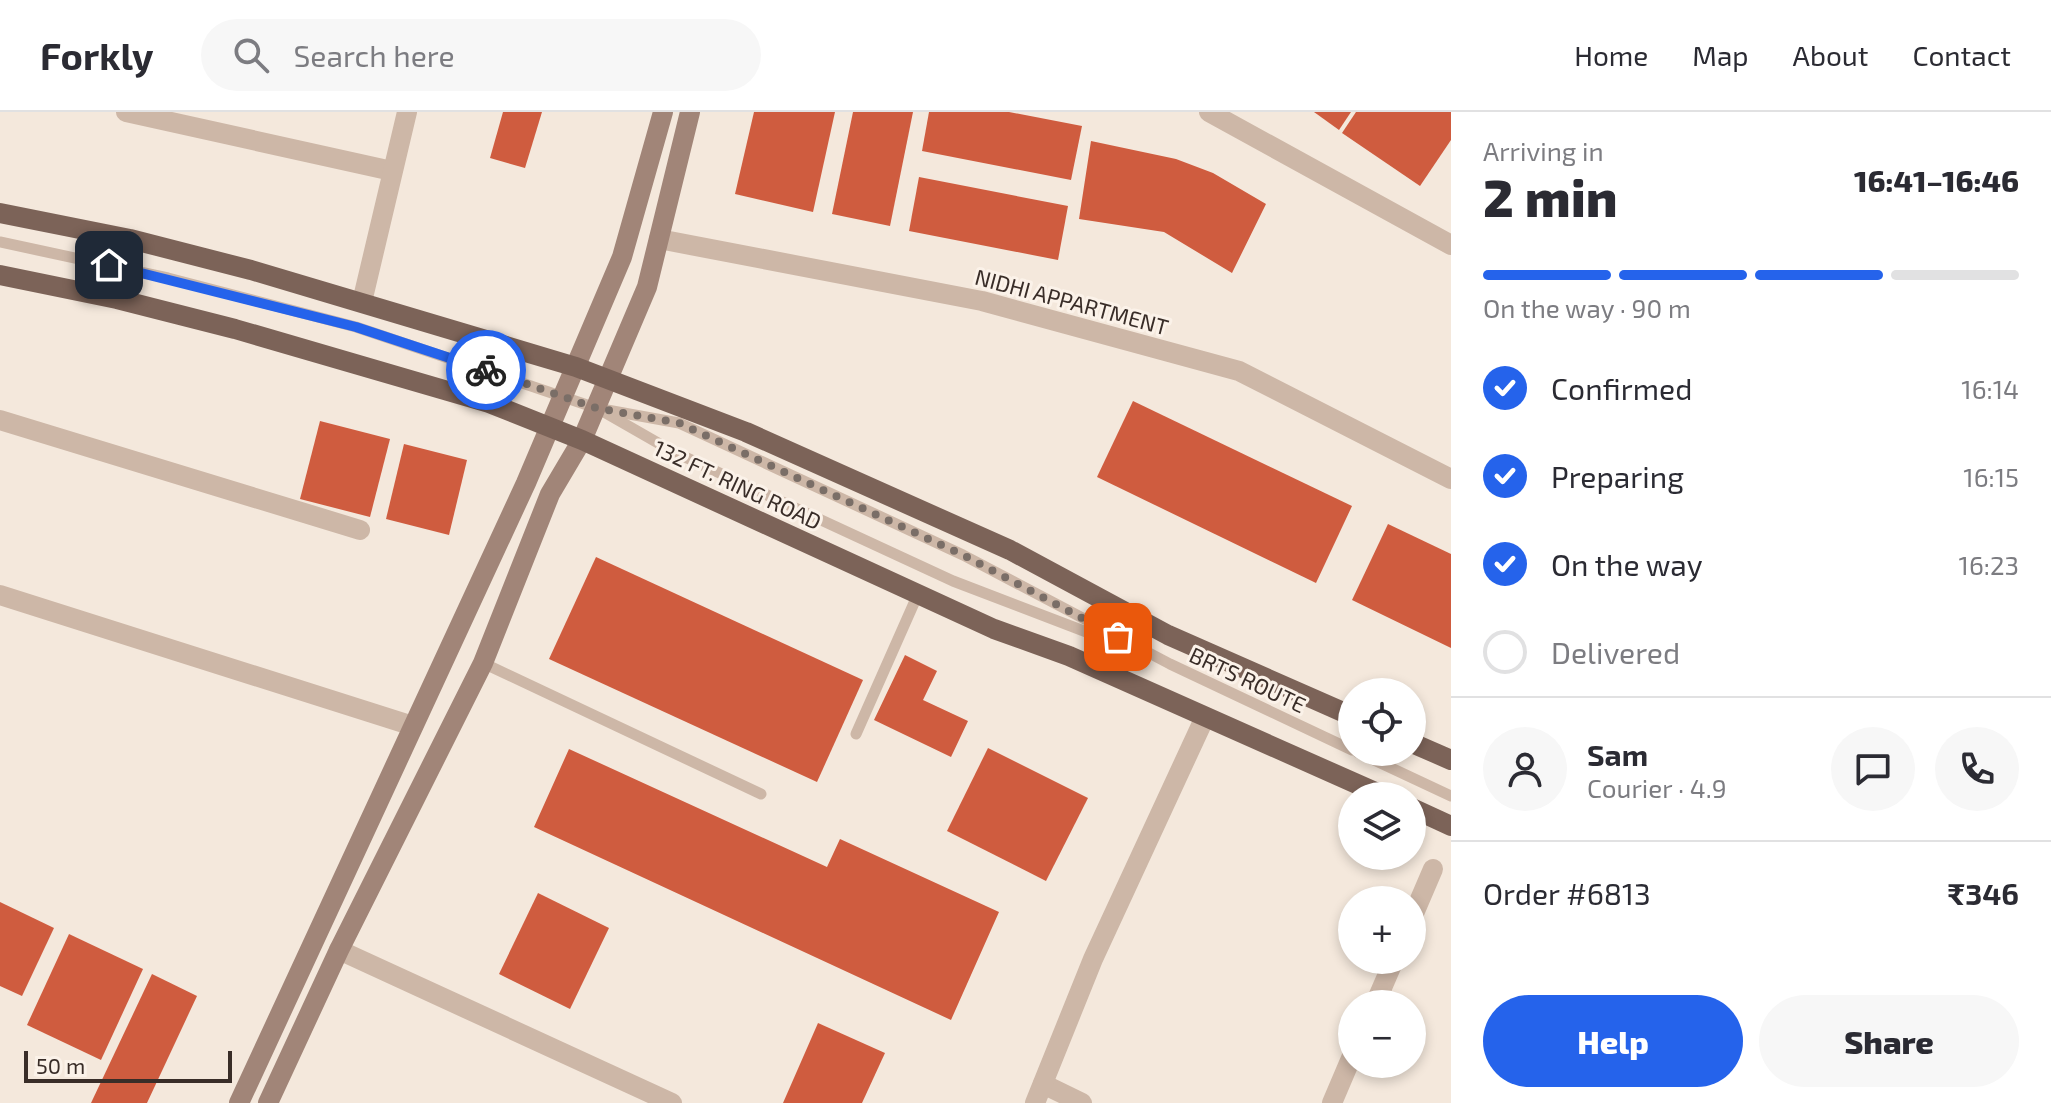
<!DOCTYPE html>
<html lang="en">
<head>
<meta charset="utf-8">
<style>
	body { margin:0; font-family:"Exo 2",sans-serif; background:#f7f7f7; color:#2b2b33; height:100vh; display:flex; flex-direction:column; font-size:30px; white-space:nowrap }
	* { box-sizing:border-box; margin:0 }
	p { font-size:26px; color:#7c7c81 }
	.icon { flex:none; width:44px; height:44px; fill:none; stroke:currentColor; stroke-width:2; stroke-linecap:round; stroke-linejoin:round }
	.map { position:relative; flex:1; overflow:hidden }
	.sheet { display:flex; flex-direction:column; background:#fff; width:600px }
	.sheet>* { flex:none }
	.buttons { position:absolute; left:1338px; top:566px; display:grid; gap:16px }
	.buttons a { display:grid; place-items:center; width:88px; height:88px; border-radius:50%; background:#fff; box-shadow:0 4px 12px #0003; font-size:40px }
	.scale { position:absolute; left:24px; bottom:20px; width:208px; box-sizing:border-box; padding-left:8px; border:4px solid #392d28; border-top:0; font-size:22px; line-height:28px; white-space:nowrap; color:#392d28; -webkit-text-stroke:6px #fbf2e9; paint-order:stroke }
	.pin { position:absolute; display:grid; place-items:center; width:68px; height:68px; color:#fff; margin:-34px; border-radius:16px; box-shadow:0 4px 12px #0006 }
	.courier { position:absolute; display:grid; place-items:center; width:80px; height:80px; margin:-40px; border:6px solid #2563eb; border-radius:50%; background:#fff; color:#222; box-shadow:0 2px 10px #0007 }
	.head em { font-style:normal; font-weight:800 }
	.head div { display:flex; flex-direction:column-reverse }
	.head { display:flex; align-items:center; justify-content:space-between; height:136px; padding:0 32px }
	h1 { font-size:52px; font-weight:800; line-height:60px }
	.bar { display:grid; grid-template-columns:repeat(4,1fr); gap:12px 8px; align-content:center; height:96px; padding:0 32px }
	.bar i { height:10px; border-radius:6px; background:#e1e1e2 }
	.bar .current { background:#2563eb }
	.bar p { grid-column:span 4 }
	.line { display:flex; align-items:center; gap:20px; padding:0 32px; border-top:2px solid #e1e1e2 }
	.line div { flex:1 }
	.round { display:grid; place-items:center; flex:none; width:84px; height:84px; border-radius:42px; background:#f7f7f7 }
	ol { padding:0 32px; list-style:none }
	li { display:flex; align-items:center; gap:24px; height:88px }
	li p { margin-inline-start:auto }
	li .icon { padding:8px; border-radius:50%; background:#2563eb; color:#fff; stroke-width:4 }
	li:last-child { color:#7c7c81 }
	li i { width:44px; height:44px; border:4px solid #e1e1e2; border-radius:50% }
	.cta { display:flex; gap:16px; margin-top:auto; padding:16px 32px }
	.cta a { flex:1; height:92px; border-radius:48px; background:#2563eb; color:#fff; font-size:32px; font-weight:800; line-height:92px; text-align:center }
	.cta a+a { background:#f7f7f7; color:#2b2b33 }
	header { display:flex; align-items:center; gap:48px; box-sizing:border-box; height:112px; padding:0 40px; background:#fff; border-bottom:2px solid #e1e1e2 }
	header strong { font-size:38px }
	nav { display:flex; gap:44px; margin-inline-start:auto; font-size:28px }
	.search { width:560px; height:72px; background:#f7f7f7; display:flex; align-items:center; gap:20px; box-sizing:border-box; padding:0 28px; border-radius:44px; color:#7c7c81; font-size:30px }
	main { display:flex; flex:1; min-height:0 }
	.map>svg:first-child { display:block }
	.building { fill:#cf5c3f }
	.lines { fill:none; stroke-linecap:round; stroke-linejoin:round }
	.lane { stroke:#cdb7a7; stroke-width:11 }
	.street { stroke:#cdb7a7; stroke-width:20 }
	.secondary { stroke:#a18578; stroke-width:20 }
	.primary { stroke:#7c6358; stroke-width:20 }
	.done { stroke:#7a6e67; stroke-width:8; stroke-dasharray:0 14.4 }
	.route { stroke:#2563eb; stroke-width:10 }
	.labels { text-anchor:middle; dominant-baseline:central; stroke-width:6; stroke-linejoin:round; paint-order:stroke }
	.street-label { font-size:22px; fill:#392d28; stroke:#fbf2e9 }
</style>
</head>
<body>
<header>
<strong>Forkly</strong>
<div class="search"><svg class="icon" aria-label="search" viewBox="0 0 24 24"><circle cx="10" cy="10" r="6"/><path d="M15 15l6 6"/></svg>Search here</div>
<nav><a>Home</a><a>Map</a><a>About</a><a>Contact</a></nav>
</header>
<main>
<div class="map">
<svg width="1451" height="991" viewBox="0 0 1451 991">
	<rect width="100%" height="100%" fill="#f4e8dc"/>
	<!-- building -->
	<g class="building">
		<path d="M503,0H542L525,56L490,46Z"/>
		<path d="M754,0H835L813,100L735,82Z"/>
		<path d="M853,0H913L890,114L832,102Z"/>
		<path d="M929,0H1009L1082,14L1071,68L922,39Z"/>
		<path d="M1314,0H1351L1339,18Z"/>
		<path d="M1356,0H1451V28L1420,74L1342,21Z"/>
		<path d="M1091,29L1176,47L1213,61L1266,92L1232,161L1164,120L1079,107Z"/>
		<path d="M919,65L1068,94L1058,148L909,119Z"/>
		<path d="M1133,289L1352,394L1316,471L1097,365Z"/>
		<path d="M320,309L390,327L370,405L300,387Z"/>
		<path d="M404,332L467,348L449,423L386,407Z"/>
		<path d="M1388,412L1451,442V536L1352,488Z"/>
		<path d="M596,445L863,568L817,670L549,547Z"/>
		<path d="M905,543L937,559L923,588L968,609L951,645L874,608Z"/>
		<path d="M988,636L1088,686L1046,769L947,719Z"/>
		<path d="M569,637L827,755L840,727L999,800L951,908L534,715Z"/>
		<path d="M538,781L609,816L570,897L499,862Z"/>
		<path d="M0,790L54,816L22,884L0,874Z"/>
		<path d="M69,822L143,857L101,948L27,913Z"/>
		<path d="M152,862L197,884L147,991H91Z"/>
		<path d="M818,911L885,941L862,991H783Z"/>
	</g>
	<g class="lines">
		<!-- lane -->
		<g class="lane">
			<path d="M0,130L168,166L356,215L596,296L679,311L963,443L1170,552L1352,638"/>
			<path d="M604,300L672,339L953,469L1123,534"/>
			<path d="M483,551L761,682"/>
			<path d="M856,622L918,482"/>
			<path d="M1357,640L1451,684"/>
		</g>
		<!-- street -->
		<g class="street">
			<path d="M126,0L392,59"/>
			<path d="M1209,0L1451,133"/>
			<path d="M659,127L982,189L1239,259L1451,367"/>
			<path d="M362,190L407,0"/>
			<path d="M0,308L360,418"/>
			<path d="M0,483L413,614"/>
			<path d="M1412,806L1433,757"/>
			<path d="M339,838L672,991"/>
			<path d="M1375,892L1394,848"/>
			<path d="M1043,972L1082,991"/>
			<path d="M1035,991L1093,847L1205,605"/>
			<path d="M1332,991L1352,944"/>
		</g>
		<!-- secondary -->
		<g class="secondary">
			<path d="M239,991L526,371L622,145L663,0"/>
			<path d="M268,991L339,838L483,551L550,382L582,328L647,175L690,0"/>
		</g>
		<!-- primary -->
		<g class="primary">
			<path d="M0,101L130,127L251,158L576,255L746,320L1010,438L1168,523L1352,604"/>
			<path d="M0,163L117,187L235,217L489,291L582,328L994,517L1069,544L1384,684"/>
			<path d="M1412,631L1451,648"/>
			<path d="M1412,696L1451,714"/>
		</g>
	</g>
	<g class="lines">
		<!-- done -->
		<path class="done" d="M486,258L596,296L679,311L963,443L1118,525"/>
		<!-- route -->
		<path class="route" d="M109,153L356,215L486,258"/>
	</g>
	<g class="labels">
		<!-- street labels -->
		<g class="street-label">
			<text transform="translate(1072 189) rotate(15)">NIDHI APPARTMENT</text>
			<text transform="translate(738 372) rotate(25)">132 FT. RING ROAD</text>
			<text transform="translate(1248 567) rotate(25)">BRTS ROUTE</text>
		</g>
	</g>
</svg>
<div class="buttons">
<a><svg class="icon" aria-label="locate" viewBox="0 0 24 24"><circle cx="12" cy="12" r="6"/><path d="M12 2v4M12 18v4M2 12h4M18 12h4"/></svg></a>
<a><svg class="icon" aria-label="layers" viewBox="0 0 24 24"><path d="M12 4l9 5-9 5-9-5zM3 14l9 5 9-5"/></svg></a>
<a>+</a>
<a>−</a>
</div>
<div class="scale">50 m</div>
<div class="pin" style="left:1118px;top:525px;background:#ea580c"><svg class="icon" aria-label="bag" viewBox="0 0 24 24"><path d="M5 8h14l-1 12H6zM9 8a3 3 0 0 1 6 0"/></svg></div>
<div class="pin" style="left:109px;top:153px;background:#1f2937"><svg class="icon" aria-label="home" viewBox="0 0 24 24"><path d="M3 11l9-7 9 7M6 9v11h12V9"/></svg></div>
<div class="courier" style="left:486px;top:258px"><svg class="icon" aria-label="bike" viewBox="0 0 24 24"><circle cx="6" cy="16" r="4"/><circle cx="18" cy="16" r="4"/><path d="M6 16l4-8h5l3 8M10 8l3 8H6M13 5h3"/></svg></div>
</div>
<section class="sheet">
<div class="head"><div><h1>2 min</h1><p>Arriving in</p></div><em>16:41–16:46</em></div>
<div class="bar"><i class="current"></i><i class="current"></i><i class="current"></i><i></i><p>On the way · 90 m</p></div>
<ol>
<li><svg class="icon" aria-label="check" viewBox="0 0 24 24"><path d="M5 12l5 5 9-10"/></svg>Confirmed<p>16:14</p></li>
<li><svg class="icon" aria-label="check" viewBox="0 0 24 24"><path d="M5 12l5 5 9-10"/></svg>Preparing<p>16:15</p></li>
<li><svg class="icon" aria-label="check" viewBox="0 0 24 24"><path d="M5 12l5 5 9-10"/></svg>On the way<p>16:23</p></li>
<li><i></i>Delivered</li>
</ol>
<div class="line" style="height:144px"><a class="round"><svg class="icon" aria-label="person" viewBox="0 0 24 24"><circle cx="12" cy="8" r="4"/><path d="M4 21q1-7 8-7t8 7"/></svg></a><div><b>Sam</b><p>Courier · 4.9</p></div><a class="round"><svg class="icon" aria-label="chat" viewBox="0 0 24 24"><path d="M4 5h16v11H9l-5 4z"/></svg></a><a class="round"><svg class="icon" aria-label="phone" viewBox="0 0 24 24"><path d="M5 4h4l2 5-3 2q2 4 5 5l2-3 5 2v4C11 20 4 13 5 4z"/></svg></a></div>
<div class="line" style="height:104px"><div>Order #6813</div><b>₹346</b></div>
<div class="cta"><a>Help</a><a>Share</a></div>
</section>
</main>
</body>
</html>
